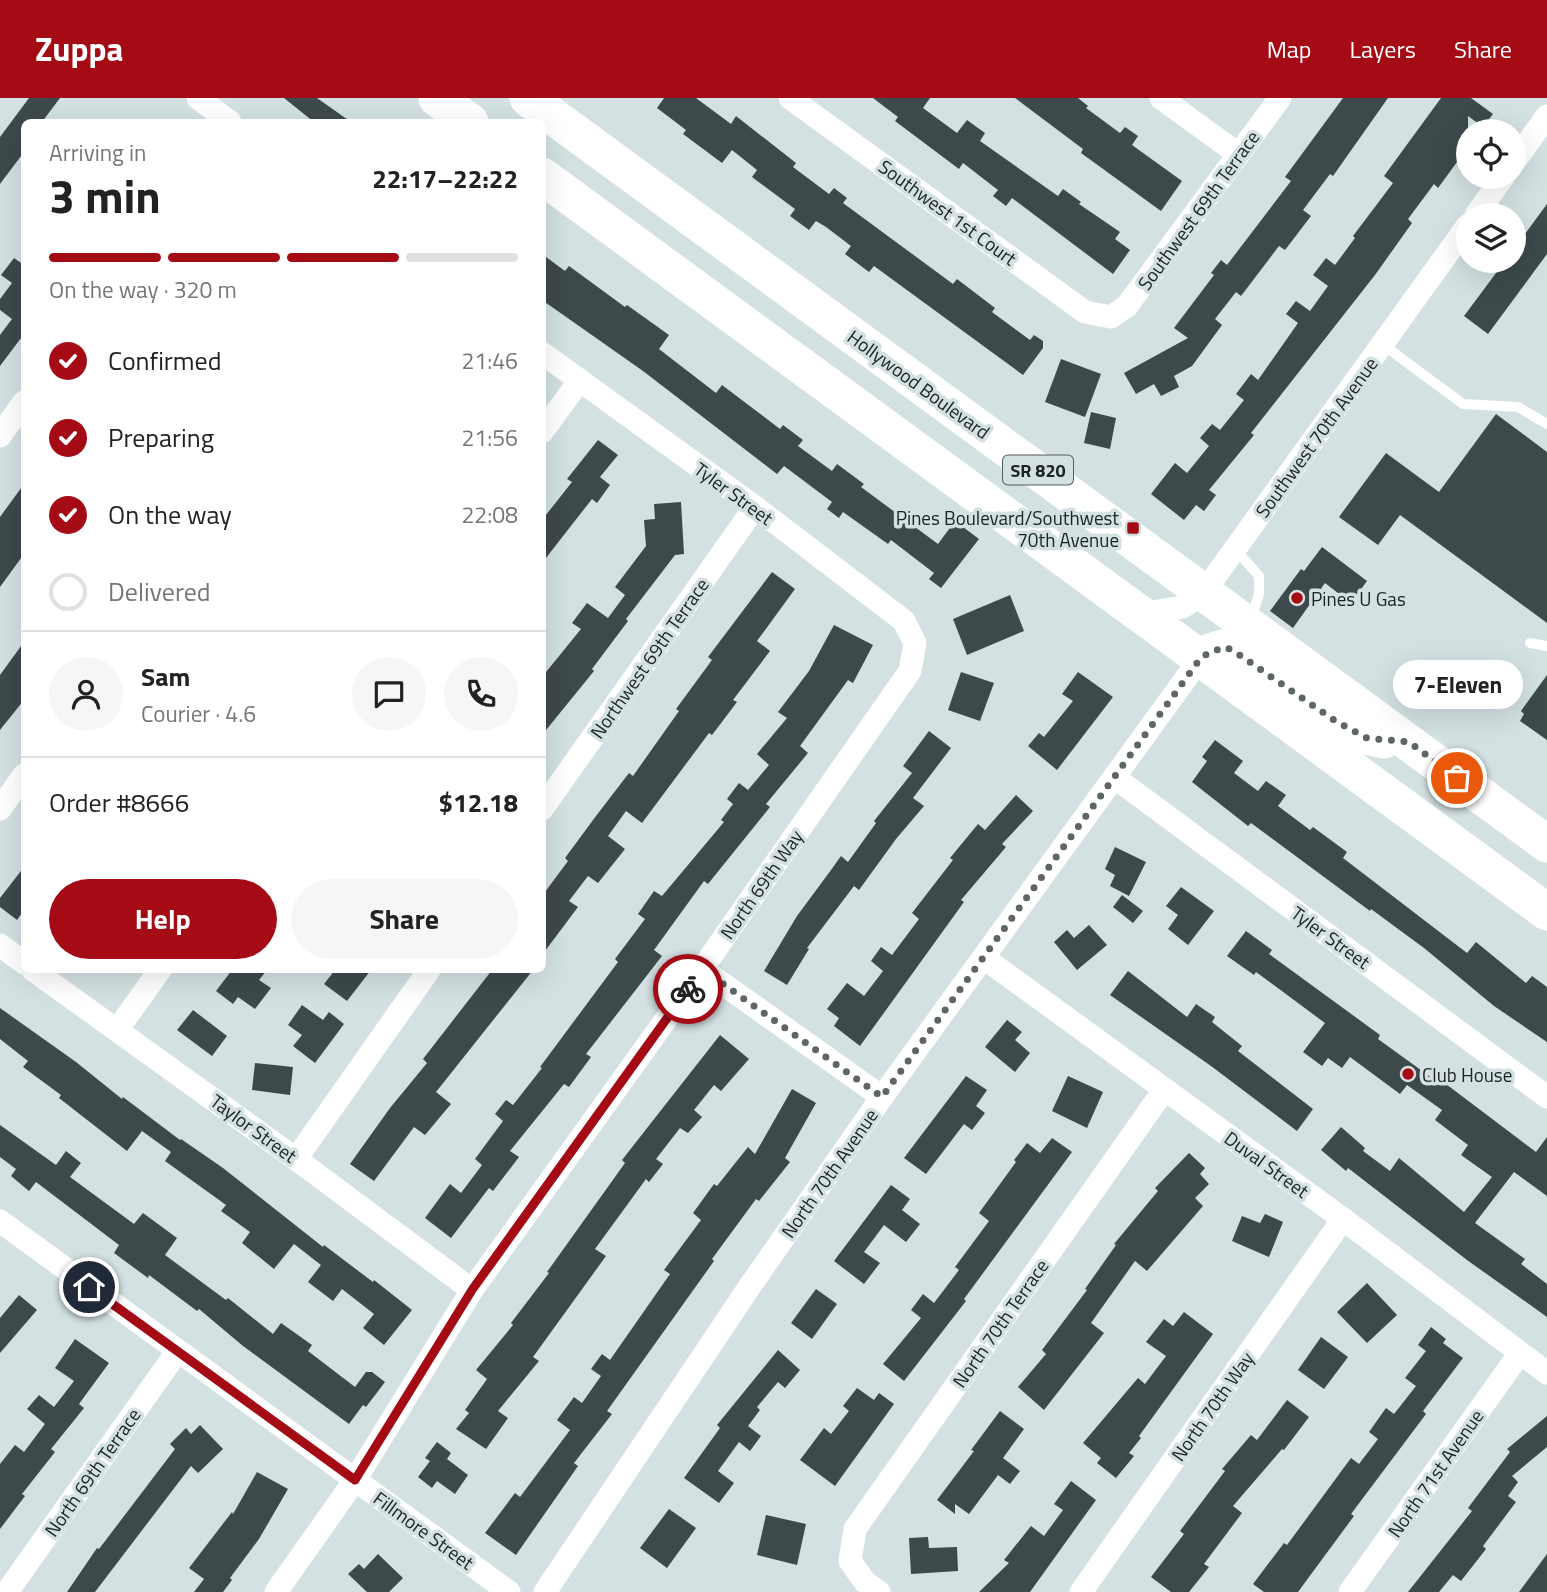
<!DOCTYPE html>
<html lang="en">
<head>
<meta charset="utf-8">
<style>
	body { margin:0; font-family:"Titillium Web",sans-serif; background:#f6f6f6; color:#222; height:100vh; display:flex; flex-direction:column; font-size:26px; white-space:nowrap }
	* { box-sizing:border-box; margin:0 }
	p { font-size:23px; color:#767676 }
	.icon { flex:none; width:38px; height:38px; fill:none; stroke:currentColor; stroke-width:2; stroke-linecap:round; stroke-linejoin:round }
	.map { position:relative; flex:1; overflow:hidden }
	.sheet { position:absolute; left:21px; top:21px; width:525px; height:854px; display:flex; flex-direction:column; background:#fff; border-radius:10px; box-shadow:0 7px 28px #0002 }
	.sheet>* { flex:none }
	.tools { position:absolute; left:1456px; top:21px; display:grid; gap:14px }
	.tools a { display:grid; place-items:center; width:70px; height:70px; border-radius:50%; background:#fff; box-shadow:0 7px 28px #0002; font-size:35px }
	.pin { position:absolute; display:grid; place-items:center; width:60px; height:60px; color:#fff; margin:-30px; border:4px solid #fff; border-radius:50%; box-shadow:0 2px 7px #0007 }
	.courier { position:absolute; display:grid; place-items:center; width:70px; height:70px; margin:-35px; border:5px solid #a40b15; border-radius:50%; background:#fff; color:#222; box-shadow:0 2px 9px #0007 }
	.bubble { position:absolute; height:49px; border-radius:24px; background:#fff; box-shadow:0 7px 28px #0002; font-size:23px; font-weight:700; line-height:49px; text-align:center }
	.overview em { font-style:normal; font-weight:700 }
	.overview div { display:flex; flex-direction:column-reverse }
	.overview { display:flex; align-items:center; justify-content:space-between; height:119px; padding:0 28px }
	h1 { font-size:46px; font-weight:700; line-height:52px }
	.bar { display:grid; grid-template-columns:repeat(4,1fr); gap:10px 7px; align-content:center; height:84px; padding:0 28px }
	.bar i { height:9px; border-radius:5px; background:#e0e0e0 }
	.bar .on { background:#a40b15 }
	.bar p { grid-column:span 4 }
	.line { display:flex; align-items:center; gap:18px; padding:0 28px; border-top:2px solid #e0e0e0 }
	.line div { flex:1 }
	.round { display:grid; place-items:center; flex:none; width:74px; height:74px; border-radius:37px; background:#f6f6f6 }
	ol { padding:0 28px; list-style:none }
	li { display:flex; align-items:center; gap:21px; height:77px }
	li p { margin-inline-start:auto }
	li .icon { padding:7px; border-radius:50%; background:#a40b15; color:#fff; stroke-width:4 }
	li:last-child { color:#767676 }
	li i { width:38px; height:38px; border:4px solid #e0e0e0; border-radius:50% }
	.primary-button { display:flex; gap:14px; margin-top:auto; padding:14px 28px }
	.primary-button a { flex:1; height:80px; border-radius:42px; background:#a40b15; color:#fff; font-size:28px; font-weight:700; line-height:80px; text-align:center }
	.primary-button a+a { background:#f6f6f6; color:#222 }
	header { display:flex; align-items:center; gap:42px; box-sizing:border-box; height:98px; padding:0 35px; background:#a40b15; color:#fff }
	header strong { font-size:33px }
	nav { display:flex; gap:38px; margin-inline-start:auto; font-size:24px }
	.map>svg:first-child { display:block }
	.building { fill:#3d494b }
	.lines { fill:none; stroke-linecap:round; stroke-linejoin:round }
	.service { stroke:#fff; stroke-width:10 }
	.minor { stroke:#fff; stroke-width:23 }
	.trunk { stroke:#fff; stroke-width:37 }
	.done { stroke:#5d6566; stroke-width:7; stroke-dasharray:0 12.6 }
	.route { stroke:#a40b15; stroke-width:9 }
	.poi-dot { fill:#a40b15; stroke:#d3e1e3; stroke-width:2.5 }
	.labels { text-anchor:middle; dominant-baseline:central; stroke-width:7; stroke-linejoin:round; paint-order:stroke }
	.shield { fill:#d3e1e3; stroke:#545b5d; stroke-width:2 }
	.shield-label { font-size:18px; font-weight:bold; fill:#1d2223 }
	.street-label { font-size:19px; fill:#1d2223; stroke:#d3e1e3 }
	.poi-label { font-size:19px; fill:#1d2223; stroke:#d3e1e3; text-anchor:start }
</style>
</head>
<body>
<header>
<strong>Zuppa</strong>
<nav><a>Map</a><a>Layers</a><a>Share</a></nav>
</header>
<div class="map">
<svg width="1547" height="1494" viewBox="0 0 1547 1494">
	<rect width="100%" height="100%" fill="#d3e1e3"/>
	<!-- building -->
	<g class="building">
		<path d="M29,0H60L42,24H24V54L0,86V39Z"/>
		<path d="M284,0H317L351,24H314Z"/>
		<path d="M664,0H696L731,26L736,18L796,65L793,69L829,96L834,90L847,100L843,105L953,186L957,181L995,210L992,214L1030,242L1034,237L1043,243V250L1023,277L874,168L869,174L845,156L851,148L826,129L816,123L809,132L790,118L795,111L752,79L757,72L732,52L722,65L683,36L686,32L657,10Z"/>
		<path d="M873,0H930L923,10L957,35L967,22L985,35L980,43L1058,98L1063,91L1081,104L1079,106L1120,134L1115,141L1130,152L1113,176L1012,100L1006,108L993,98L998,92L963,65L959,71L895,23L898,19Z"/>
		<path d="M1015,0H1078L1088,8L1086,10L1120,35L1125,29L1138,38L1132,47L1182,83L1161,113L1081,55L1083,51Z"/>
		<path d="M1343,0H1388L1333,78L1330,76L1303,112L1311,118L1285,152L1279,148L1241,198L1236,194L1215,221L1222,227L1192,268L1174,278L1179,289L1161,298L1154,286L1136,296L1124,275L1188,240L1174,230L1214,177L1211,175L1221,162L1227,167L1291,83L1285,79Z"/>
		<path d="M1441,0H1471L1493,16L1483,29L1468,18V49L1438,90L1434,86L1408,121L1412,125L1375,177L1251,335L1254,337L1209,392L1216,397L1204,413L1196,407L1184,422L1151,396L1175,365L1187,375L1209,348L1200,340L1212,326L1220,332L1244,302L1236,296L1251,276L1258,282L1298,225L1286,216L1296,203L1310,213L1328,188L1313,177L1326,160L1335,167L1355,140L1353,138L1393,85L1384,78Z"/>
		<path d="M1547,106V156L1488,236L1464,218L1505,163H1514V151Z"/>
		<path d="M542,156L565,173L569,168L625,209L627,207L669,237L659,251L716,295L722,287L780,331L783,327L803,342L798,348L832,373L837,366L864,386L861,389L938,446L955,423L979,441L941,490L929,481L934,475L891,442L888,446L843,414L839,420L827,411L832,404L784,368L777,376L643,273L542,202Z"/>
		<path d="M14,160L24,167V236L0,268V237L12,221L0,212V201L12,185L1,177Z"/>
		<path d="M1061,261L1101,276L1085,319L1045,304Z"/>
		<path d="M1091,314L1116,320L1110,351L1084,345Z"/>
		<path d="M1496,316L1547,354V525L1400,417L1378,447L1339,419L1386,355L1439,394Z"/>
		<path d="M598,342L618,357L600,379L610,387L597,405L592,401L542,465V422L572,384L567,381Z"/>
		<path d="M24,386V456L0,489V419Z"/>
		<path d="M681,404L684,456L675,457L626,521L628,523L592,571L594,573L542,637V579L581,531L572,525L587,505L608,520L625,497L615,489L646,448L644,422L655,421L654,406Z"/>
		<path d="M1322,449L1367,483L1351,505L1325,485L1293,530L1270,513L1301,471L1304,473Z"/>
		<path d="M772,474L795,491L757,543L770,553L733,602L737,604L712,637L709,635L642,725L626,713L608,738L625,751L598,785L588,778L569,803L578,809L542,857V798L568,763L565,760L596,718L629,675L633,678L679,613L676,611L712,562L708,559Z"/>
		<path d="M1010,497L1024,533L967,557L953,521Z"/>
		<path d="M834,527L873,547L853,585L848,582L800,648L808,655L766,706L770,709L708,786L704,783L654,852L662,858L586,956L591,959L569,989L564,986L510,1053L519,1059L493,1093L489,1090L451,1140L425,1120L450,1086L461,1095L482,1067L475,1061L503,1023L495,1016L506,1002L513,1007L542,970L540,969L618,864L615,861L645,821L638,816L654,793L662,798L724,724L721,722L733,706L727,701L739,685L748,692L769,667L757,656L787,620L778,614L809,573Z"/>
		<path d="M24,544V602L0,632V577Z"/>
		<path d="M961,574L994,585L980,623L948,612Z"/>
		<path d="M1078,574L1113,599L1057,672L1028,648L1039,635L1044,639L1073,603L1062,596Z"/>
		<path d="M1547,577V642L1520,623L1524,616L1521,613Z"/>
		<path d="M929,633L951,650L913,700L924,708L896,741L859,792L854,788L807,850L809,851L787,887L764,873L797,818L831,772L841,758L848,764L876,725L874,723L912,675L903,668Z"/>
		<path d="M1215,642L1243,663L1234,675L1258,693L1266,683L1286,697L1278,708L1310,732L1313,729L1347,754L1343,760L1467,855L1476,844L1526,885L1532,878L1547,889V944L1494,908L1424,850L1371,811L1370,813L1251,725L1248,728L1192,684L1207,663L1202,659Z"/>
		<path d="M1016,697L1033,713L1002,746L1006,749L961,802L964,804L860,948L834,928L839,920L827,911L847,885L864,898L883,873L871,863L881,849L892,857L919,821L912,815L953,762L950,760L978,726L985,732Z"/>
		<path d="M1115,749L1146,764L1129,798L1110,788L1115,777L1105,771Z"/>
		<path d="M24,769V812L17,822L0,809V800Z"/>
		<path d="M1181,789L1214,813L1188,847L1168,831L1178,817L1166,808Z"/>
		<path d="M1122,797L1143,813L1133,825L1113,809Z"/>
		<path d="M1089,827L1107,847L1077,872L1054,844L1067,832L1074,840Z"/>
		<path d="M1246,833L1272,852L1269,856L1380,937L1378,941L1436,983L1438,980L1536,1054L1547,1039V1098L1514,1074L1475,1125L1525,1161L1521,1166L1547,1186V1219L1467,1162L1348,1070L1346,1073L1321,1052L1341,1029L1365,1050L1363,1053L1390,1073L1399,1060L1464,1114L1492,1079L1461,1057L1468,1047L1435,1022L1442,1012L1407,987L1400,996L1350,959L1342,970L1328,960L1322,968L1303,954L1325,925L1256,874L1254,877L1227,858Z"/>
		<path d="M232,872H267L259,882L271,890L255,911L238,899L233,906L216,893Z"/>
		<path d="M335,872H371L347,903L324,886Z"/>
		<path d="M492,872H533L436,994L451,1006L425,1037L414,1029L374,1083L350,1066L390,1010L427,965L423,961Z"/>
		<path d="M1128,873L1187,919L1196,906L1215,919L1212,924L1242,948L1238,953L1313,1011L1297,1033L1211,968L1110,897Z"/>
		<path d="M302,907L323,922L329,914L344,926L315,965L293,948L302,937L288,927Z"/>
		<path d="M0,910L76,964L122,1001L123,999L180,1042L181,1041L223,1070L323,1149L324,1147L373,1184L374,1182L412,1212L384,1247L363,1230L374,1216L342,1191L333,1203L308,1184L321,1167L294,1146L274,1171L242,1145L250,1134L221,1113L226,1107L165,1063L171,1054L142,1033L127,1053L59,1000L61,997L23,969L28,963L0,941Z"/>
		<path d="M193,912L227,938L212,958L177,932Z"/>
		<path d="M1007,922L1022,934L1015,942L1030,955L1015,974L985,949Z"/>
		<path d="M720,937L749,961L721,993L714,987L694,1012L702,1019L688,1035L680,1030L656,1061L663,1066L649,1084L646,1081L595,1151L606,1158L533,1259L539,1263L498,1313L508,1320L486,1351L456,1331L469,1315L465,1312L487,1281L476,1272L513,1227L511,1225L549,1175L547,1174L625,1065L622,1062Z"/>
		<path d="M255,965L293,969L290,997L252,992Z"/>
		<path d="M966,978L987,992L976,1008L985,1015L972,1032L964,1026L926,1076L904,1060Z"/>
		<path d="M1068,978L1103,994L1087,1030L1052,1013Z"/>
		<path d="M792,991L816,1005L785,1060L790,1064L759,1103L756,1101L712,1161L714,1163L607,1313L612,1316L574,1365L578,1368L516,1457L485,1435L515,1395L520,1399L570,1332L557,1322L574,1299L582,1305L601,1278L591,1271L602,1256L610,1262L670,1176L664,1172L701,1122L693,1115L714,1086L717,1088L748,1049L755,1056Z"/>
		<path d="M0,1027L56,1067L66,1053L81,1065L70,1079L134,1126L143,1115L177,1140L165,1157L226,1202L228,1200L273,1236L281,1225L312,1247L308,1253L355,1289L366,1274H372L385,1284L366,1309L363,1307L349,1326L243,1248L199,1211L197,1213L149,1177L148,1180L114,1155L119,1147L36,1084L29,1093L11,1078L16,1071L0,1059Z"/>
		<path d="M1052,1040L1072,1054L964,1201L966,1203L904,1283L883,1266L921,1220L911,1212L923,1196L934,1205L959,1172L955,1169L989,1123L979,1115L1016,1064L1014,1062L1027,1045L1040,1055Z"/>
		<path d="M1189,1055L1205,1070L1200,1076L1209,1086L1195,1100L1203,1108L1147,1173L1135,1163L1091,1225L1104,1235L1044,1312L1018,1289L1046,1256L1042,1252L1087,1192L1085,1191L1116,1147L1114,1146L1158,1093L1155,1090Z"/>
		<path d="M891,1087L910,1101L902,1112L920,1126L906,1144L884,1127L864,1154L880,1165L864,1186L834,1163Z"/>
		<path d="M1265,1116L1283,1124L1269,1159L1232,1143L1242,1118L1260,1125Z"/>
		<path d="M1367,1185L1397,1217L1367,1245L1337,1214Z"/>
		<path d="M816,1191L837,1206L812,1241L791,1225Z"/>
		<path d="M19,1197L37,1212L0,1255V1220Z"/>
		<path d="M1184,1214L1213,1236L1139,1338L1141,1340L1129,1355L1134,1358L1116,1380L1097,1365L1101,1360L1083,1345L1138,1280L1145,1286L1166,1258L1146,1244L1164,1221L1173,1228Z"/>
		<path d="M1431,1229L1446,1241L1443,1245L1463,1260L1423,1313L1426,1316L1351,1416L1354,1418L1298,1494H1264L1253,1486L1284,1445L1287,1447L1351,1360L1359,1366L1378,1341L1369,1334L1386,1310L1394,1316L1416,1288L1405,1280L1426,1253L1418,1247Z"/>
		<path d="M1321,1239L1348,1259L1324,1291L1298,1272Z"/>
		<path d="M75,1241L109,1265L79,1306L84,1310L51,1351L55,1354L22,1396L25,1398L0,1431V1366L15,1347L24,1354L45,1326L27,1311L39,1297L54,1309L74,1283L55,1270Z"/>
		<path d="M778,1252L800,1272L785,1290L778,1284L757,1309L760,1312L748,1328L761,1338L750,1353L739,1344L718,1373L734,1385L719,1405L684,1380L720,1330L717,1327Z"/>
		<path d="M857,1290L874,1302L879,1295L894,1306L835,1388L800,1362L824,1330L831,1336L849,1313L843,1308Z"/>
		<path d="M1287,1302L1309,1319L1284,1352L1282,1351L1233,1408L1242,1415L1204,1466L1209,1469L1189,1494H1171L1151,1479L1184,1436L1180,1433L1225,1373L1222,1371L1251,1337L1257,1342Z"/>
		<path d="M1000,1313L1024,1331L1003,1360L1020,1373L1010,1386L998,1377L969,1416L955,1406V1416L937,1402L974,1353L971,1352Z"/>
		<path d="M1547,1318V1349L1512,1378L1518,1384L1508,1398L1516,1404L1483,1448L1486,1451L1461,1483L1453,1477L1439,1494H1408L1472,1413L1468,1410L1510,1354L1507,1351Z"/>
		<path d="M200,1327L223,1351L198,1375L191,1368L95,1494H67L97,1450L99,1451L175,1351L170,1346L186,1330L191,1336Z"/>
		<path d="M437,1344L451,1355L447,1361L468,1377L455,1396L437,1383L432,1390L418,1379L430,1363L425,1360Z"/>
		<path d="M257,1374L288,1391L259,1441L230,1480L232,1482L223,1494H194L204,1481L189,1470L232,1414L233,1416Z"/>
		<path d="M1071,1383L1096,1402L1030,1494H979L1009,1465L1004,1462L1031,1428L1044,1438L1063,1412L1054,1406Z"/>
		<path d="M669,1411L696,1430L667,1470L640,1450Z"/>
		<path d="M766,1417L806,1426L797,1467L757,1457Z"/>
		<path d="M928,1439L929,1450L957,1449L958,1473L911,1476L909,1440Z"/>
		<path d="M378,1456L403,1480L389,1494H367L348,1476L359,1466L364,1471Z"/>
		<path d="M1547,1456V1494H1519Z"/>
	</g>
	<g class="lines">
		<!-- service -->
		<g class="service">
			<path d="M1382,246L1463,306L1518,309L1547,326"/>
			<path d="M1235,451L1259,478V496L1251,521"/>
			<path d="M1530,545L1547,548"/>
		</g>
		<!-- minor -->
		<g class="minor">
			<path d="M198,0L230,24"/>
			<path d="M790,0L1085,214L1111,219L1127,208L1280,0"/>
			<path d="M1161,0L1238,56"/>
			<path d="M1514,64L1547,18"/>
			<path d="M1476,117L1503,79"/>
			<path d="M542,334L580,282"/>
			<path d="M0,338L24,304"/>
			<path d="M1139,516L1183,509L1204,494L1468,127"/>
			<path d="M1114,679L1547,999"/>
			<path d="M0,711L24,677"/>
			<path d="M542,711L755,409"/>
			<path d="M0,847L24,865"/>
			<path d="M984,860L1343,1121L1547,1275"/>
			<path d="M702,871L882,999"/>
			<path d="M33,872L296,1061L472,1192"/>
			<path d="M117,932L160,872"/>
			<path d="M296,1061L429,872"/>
			<path d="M0,1123L509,1494"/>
			<path d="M7,1494L177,1254"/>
			<path d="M276,1494L355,1382L472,1192L702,871L910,573L915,545L904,523L755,409L542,255"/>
			<path d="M545,1494L750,1188L882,999L1200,561"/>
			<path d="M879,1494L865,1484L850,1463L855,1431L1164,992"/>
			<path d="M1081,1494L1343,1121"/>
			<path d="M1350,1494L1520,1255"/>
		</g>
		<!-- trunk -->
		<g class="trunk">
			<path d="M437,0L470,24"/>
			<path d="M528,0L1547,746"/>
			<path d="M542,78L1547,814"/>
			<path d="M1200,561L1210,554L1226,549C1250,561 1273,577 1295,593C1323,612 1349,638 1384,642"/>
		</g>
	</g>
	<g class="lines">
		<!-- done -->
		<path class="done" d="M688,891L702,871L882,999L1200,561L1210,554L1226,549L1238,556L1337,624L1367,640L1409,644L1457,680"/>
		<!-- route -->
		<path class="route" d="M89,1189L355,1382L472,1192L688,891"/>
	</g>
	<!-- markers -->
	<g class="poi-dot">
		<rect x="1126" y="423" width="14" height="14" rx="3.5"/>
		<circle cx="1297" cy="500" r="7"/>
		<circle cx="1408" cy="976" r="7"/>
	</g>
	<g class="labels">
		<!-- shield labels -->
		<rect class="shield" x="1003" y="357.5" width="70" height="29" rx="5"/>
		<g class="shield-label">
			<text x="1038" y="372">SR 820</text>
		</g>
		<!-- street labels -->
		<g class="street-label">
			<text transform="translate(1198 112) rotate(-54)">Southwest 69th Terrace</text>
			<text transform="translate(948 114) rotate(36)">Southwest 1st Court</text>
			<text transform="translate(919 286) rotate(36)">Hollywood Boulevard</text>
			<text transform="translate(1316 339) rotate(-54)">Southwest 70th Avenue</text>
			<text transform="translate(734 395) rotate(36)">Tyler Street</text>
			<text transform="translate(649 560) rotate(-55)">Northwest 69th Terrace</text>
			<text transform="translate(761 786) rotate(-55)">North 69th Way</text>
			<text transform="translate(1331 839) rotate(36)">Tyler Street</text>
			<text transform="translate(254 1030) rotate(36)">Taylor Street</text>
			<text transform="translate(1267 1066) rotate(36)">Duval Street</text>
			<text transform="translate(829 1075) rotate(-55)">North 70th Avenue</text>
			<text transform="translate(1000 1225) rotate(-55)">North 70th Terrace</text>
			<text transform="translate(1212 1308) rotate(-55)">North 70th Way</text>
			<text transform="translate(92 1374) rotate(-55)">North 69th Terrace</text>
			<text transform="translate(1435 1375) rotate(-55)">North 71st Avenue</text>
			<text transform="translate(424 1432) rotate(36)">Fillmore Street</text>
		</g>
		<!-- poi labels -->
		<g class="poi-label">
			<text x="1119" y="419" text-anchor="end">Pines Boulevard/Southwest<tspan x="1119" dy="22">70th Avenue</tspan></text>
			<text x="1311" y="500">Pines U Gas</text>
			<text x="1422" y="976">Club House</text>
		</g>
	</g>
</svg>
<div class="tools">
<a><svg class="icon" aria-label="locate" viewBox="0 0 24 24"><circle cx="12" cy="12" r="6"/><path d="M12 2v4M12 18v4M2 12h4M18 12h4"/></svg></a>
<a><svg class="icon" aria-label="layers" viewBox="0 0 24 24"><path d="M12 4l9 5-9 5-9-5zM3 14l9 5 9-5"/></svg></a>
</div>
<div class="pin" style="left:1457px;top:680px;background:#ea580c"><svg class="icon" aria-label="bag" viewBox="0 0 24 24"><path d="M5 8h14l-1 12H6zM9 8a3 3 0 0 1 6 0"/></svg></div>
<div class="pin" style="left:89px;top:1189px;background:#1f2937"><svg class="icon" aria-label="home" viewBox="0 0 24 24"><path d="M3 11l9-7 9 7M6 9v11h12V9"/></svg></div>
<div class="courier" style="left:688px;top:891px"><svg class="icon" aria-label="bike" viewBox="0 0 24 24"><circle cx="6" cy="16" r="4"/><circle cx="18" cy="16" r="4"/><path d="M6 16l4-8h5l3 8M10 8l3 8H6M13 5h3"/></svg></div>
<div class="bubble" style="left:1393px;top:562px;width:130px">7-Eleven</div>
<section class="sheet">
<div class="overview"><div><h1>3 min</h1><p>Arriving in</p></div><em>22:17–22:22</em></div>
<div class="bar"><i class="on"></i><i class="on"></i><i class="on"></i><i></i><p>On the way · 320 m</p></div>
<ol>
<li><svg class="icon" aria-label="check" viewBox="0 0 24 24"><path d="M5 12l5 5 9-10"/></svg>Confirmed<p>21:46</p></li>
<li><svg class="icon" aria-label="check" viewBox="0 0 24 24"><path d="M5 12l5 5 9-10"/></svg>Preparing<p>21:56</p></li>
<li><svg class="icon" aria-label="check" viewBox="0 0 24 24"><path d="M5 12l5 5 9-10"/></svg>On the way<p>22:08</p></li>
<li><i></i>Delivered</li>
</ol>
<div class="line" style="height:126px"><a class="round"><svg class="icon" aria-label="person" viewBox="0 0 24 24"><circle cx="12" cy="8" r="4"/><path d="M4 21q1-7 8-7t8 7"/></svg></a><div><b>Sam</b><p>Courier · 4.6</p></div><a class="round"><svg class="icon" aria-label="chat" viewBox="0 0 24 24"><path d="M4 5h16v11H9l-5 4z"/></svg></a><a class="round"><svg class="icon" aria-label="phone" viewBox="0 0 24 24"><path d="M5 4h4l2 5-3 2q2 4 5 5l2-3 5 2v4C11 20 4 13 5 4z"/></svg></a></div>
<div class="line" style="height:91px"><div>Order #8666</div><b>$12.18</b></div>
<div class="primary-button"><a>Help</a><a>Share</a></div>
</section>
</div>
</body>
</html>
